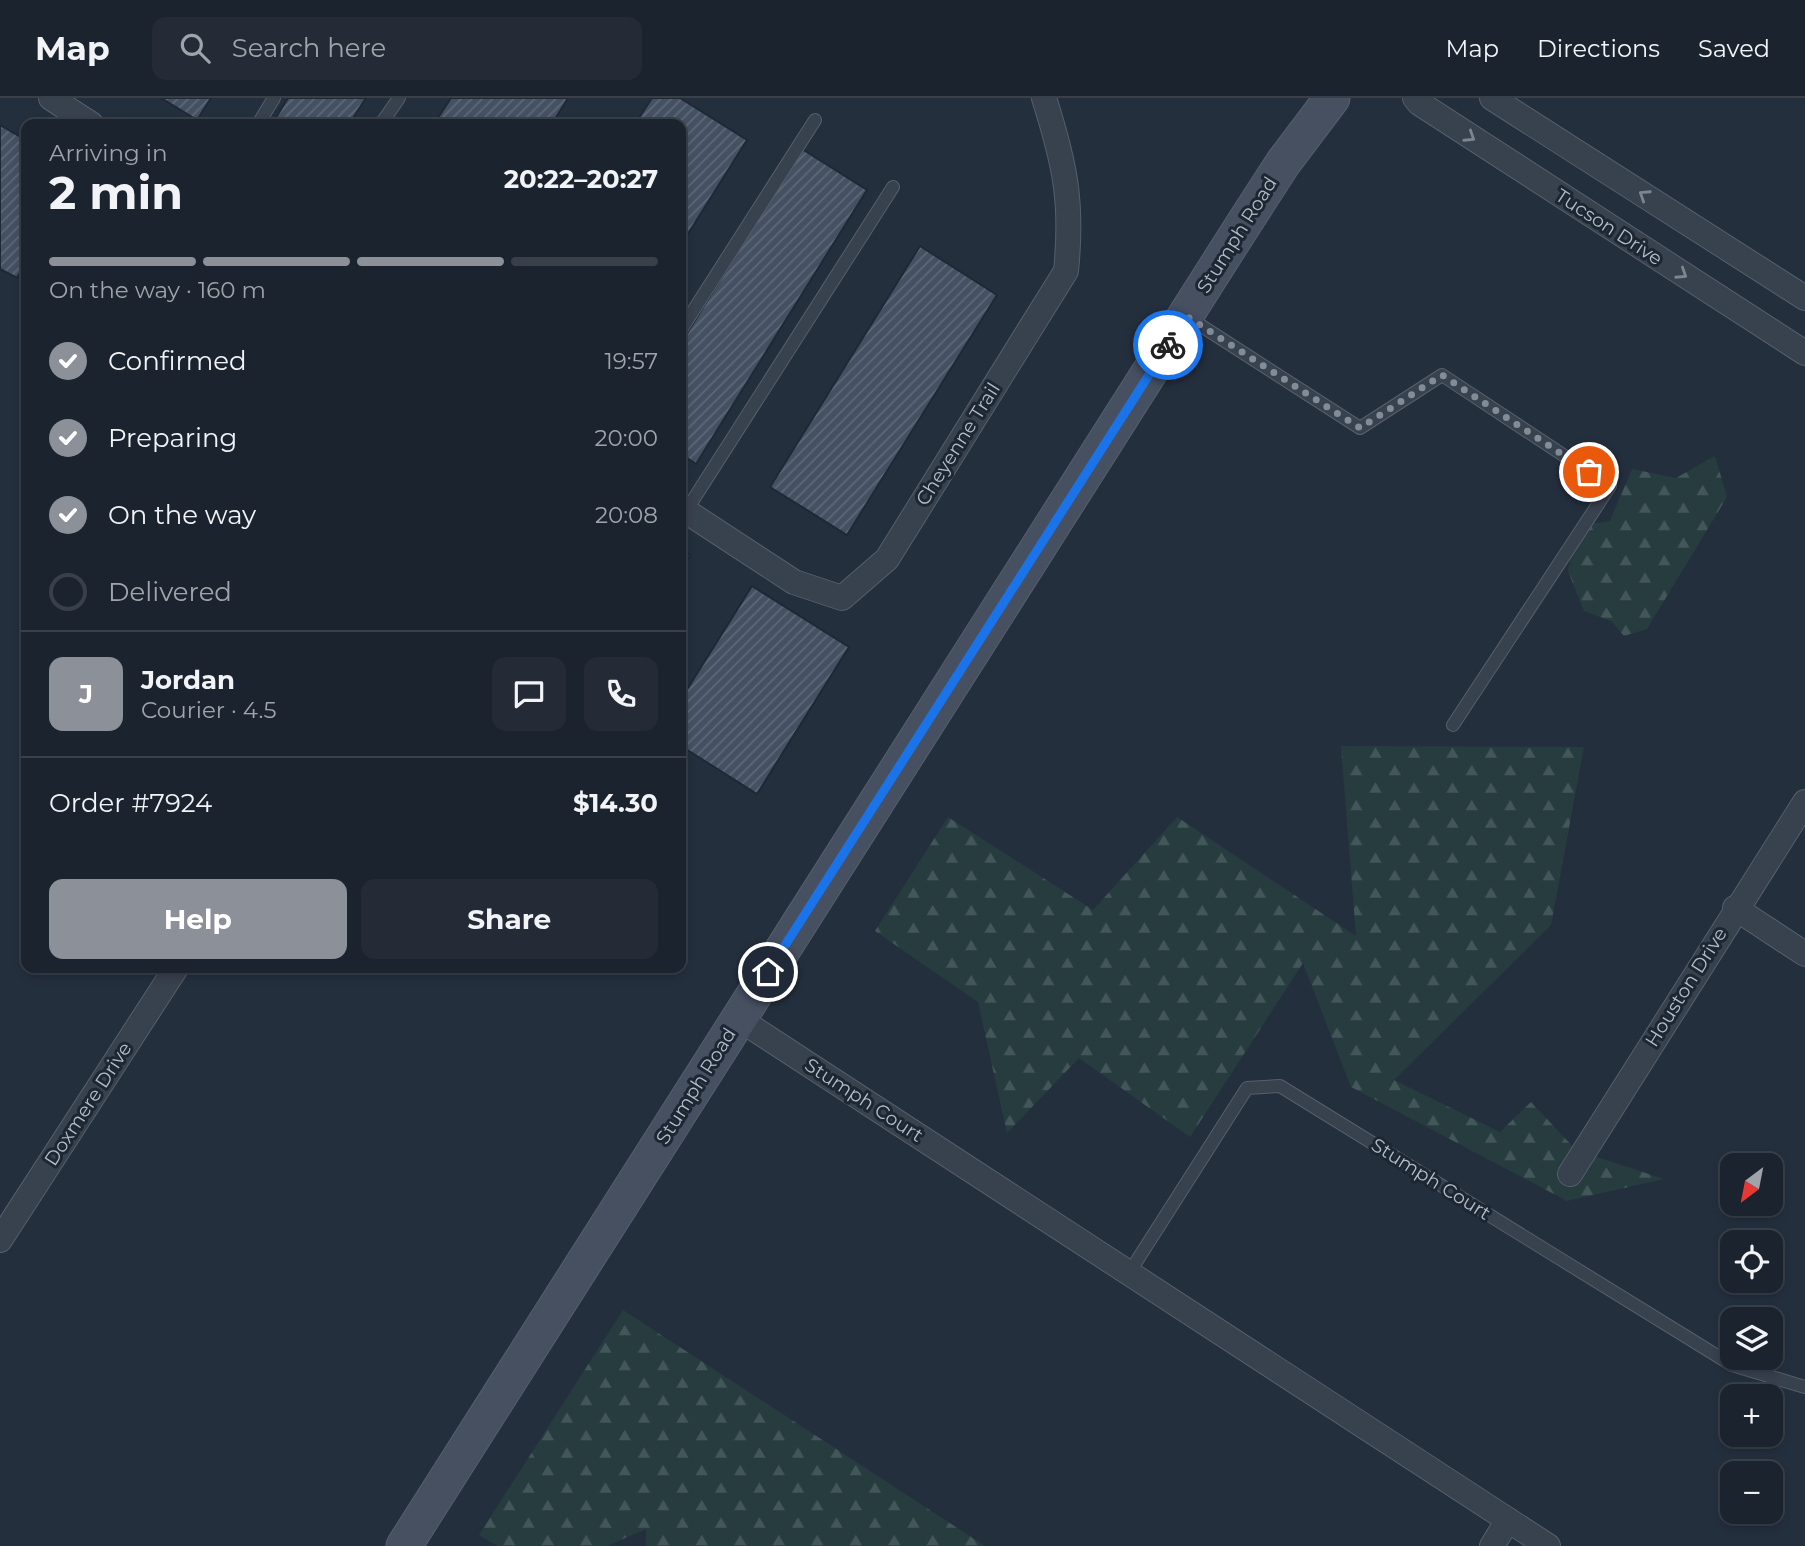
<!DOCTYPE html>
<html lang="en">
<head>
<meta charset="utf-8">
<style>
	body { margin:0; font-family:Montserrat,sans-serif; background:#242b36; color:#f1f3f6; height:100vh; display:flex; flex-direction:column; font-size:26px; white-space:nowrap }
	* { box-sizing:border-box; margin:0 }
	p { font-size:23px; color:#a0a4aa }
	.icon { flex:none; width:38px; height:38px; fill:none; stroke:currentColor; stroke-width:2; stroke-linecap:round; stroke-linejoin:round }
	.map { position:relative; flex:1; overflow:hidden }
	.details { position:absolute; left:21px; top:21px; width:665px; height:854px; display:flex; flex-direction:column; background:#1b232e; border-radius:14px; box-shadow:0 4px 10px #0003,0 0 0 2px #39404a }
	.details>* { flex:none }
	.needle { width:46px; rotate:212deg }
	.fabs { position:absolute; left:1720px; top:1055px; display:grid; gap:14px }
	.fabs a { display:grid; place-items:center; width:63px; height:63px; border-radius:14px; background:#1b232e; box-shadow:0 4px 10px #0003,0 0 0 2px #39404a; font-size:35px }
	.pin { position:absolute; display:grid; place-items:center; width:60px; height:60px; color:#fff; margin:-30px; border:4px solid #fff; border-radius:50%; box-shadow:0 2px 7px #0007 }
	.courier { position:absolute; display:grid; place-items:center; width:70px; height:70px; margin:-35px; border:5px solid #1a73e8; border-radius:50%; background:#fff; color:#222; box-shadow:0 2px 9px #0007 }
	.summary em { font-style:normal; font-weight:700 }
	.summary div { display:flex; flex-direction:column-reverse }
	.summary { display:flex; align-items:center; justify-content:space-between; height:119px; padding:0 28px }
	h1 { font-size:46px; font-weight:700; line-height:52px }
	.bar { display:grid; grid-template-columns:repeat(4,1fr); gap:10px 7px; align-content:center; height:84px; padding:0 28px }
	.bar i { height:9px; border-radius:5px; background:#39404a }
	.bar .on { background:#8c9099 }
	.bar p { grid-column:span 4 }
	.line { display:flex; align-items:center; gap:18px; padding:0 28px; border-top:2px solid #39404a }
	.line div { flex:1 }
	.round { display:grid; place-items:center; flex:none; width:74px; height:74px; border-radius:14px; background:#242b36 }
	ol { padding:0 28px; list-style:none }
	li { display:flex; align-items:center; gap:21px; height:77px }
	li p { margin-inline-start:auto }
	li .icon { padding:7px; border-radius:50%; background:#8c9099; color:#fff; stroke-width:4 }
	li:last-child { color:#a0a4aa }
	li i { width:38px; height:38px; border:4px solid #39404a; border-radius:50% }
	.button { display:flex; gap:14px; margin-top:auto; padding:14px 28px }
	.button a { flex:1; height:80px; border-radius:14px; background:#8c9099; color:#fff; font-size:28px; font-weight:700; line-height:80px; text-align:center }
	.button a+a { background:#242b36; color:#f1f3f6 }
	header { display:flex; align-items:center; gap:42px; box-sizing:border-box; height:98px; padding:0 35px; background:#1b232e; border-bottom:2px solid #39404a }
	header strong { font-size:33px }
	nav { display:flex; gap:38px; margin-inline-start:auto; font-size:24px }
	.search { width:490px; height:63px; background:#242b36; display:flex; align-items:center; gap:18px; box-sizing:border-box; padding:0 24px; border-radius:14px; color:#a0a4aa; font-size:26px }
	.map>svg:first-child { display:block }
	.forest { fill:url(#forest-firs) }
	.building { fill:url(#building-hatch); stroke:#1f2835; stroke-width:2 }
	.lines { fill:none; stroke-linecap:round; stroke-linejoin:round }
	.service-casing { stroke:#565f6c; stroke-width:14 }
	.minor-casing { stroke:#565f6c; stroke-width:26 }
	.secondary-casing { stroke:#565f6c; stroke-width:37 }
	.service { stroke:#38414e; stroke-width:12 }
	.minor { stroke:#38414e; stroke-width:24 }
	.secondary { stroke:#465061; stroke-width:35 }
	.oneway { stroke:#7c8592 }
	.done { stroke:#828b98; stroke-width:7; stroke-dasharray:0 12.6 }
	.route { stroke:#1a73e8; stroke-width:9 }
	.labels { text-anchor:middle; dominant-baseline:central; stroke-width:6; stroke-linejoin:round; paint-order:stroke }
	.street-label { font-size:19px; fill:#b4bcc9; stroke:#1d2633 }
</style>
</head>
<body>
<header>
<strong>Map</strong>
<div class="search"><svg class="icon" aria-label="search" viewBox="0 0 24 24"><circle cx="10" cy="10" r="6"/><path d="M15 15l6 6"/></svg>Search here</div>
<nav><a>Map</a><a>Directions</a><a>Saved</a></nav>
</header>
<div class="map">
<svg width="1805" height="1448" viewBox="0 0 1805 1448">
	<defs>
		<pattern id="forest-firs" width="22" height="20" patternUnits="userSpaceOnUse" patternTransform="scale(1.75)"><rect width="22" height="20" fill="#263c3f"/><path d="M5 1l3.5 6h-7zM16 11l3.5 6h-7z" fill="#435659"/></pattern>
		<pattern id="building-hatch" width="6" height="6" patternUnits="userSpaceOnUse" patternTransform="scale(1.75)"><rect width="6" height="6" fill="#455162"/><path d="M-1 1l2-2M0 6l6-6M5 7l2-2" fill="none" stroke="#5d6877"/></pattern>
	</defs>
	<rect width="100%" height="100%" fill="#242f3e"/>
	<!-- forest -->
	<g class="forest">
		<path d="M1715,358L1727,399L1647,531L1624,538L1611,523L1584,513L1568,473L1577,428L1610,423L1632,371L1676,380Z"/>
		<path d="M1341,648L1584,649L1551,827L1394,982L1500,1034L1531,1004L1576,1052L1664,1081L1567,1103L1351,989L1303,865L1190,1039L1079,960L1007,1035L978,904L875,833L948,719L1093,812L1177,719L1356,838Z"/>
		<path d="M623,1212L985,1448H646V1431L607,1448H497L479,1437Z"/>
	</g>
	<!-- building -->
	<g class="building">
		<path d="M161,0H211L197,22Z"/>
		<path d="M288,0H366L349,26H272Z"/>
		<path d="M451,0H568L552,26H434Z"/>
		<path d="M652,0H680L747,42L681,147V26H635Z"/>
		<path d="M0,27L26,42V164L17,180L0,171Z"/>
		<path d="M802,51L867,92L696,366L681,356V245Z"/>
		<path d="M920,148L997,197L847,437L770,389Z"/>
		<path d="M681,451L690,457L681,471Z"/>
		<path d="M752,488L849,549L757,696L681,648V601Z"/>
	</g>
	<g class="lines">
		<defs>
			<g id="service">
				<path d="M258,26L274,0"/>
				<path d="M381,26L399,0"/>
				<path d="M1186,218L1360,330L1442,277L1610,388L1453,627"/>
				<path d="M681,232L815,22"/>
				<path d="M686,413L893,89"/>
				<path d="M1129,1175L1247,990L1280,988L1732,1267L1805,1289"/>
			</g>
			<g id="minor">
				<path d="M51,0L91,26"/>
				<path d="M1415,0L1419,5L1805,255"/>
				<path d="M1492,0L1805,200"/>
				<path d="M681,410L794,484L842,500L887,461L1066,173C1073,104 1065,66 1044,0"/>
				<path d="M1735,810L1805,856"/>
				<path d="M739,921L1548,1448"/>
				<path d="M1570,1076L1805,704"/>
				<path d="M0,1142L176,870"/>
				<path d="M1492,1448L1508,1422"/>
			</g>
			<path id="secondary" d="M404,1448L1243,127L1283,65L1332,0"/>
		</defs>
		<!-- service casing -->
		<use href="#service" class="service-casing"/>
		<!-- minor casing -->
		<use href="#minor" class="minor-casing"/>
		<!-- secondary casing -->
		<use href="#secondary" class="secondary-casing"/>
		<!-- service -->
		<use href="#service" class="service"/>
		<!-- minor -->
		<use href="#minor" class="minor"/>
		<!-- secondary -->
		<use href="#secondary" class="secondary"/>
	</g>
	<!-- one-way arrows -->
	<defs><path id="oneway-chevron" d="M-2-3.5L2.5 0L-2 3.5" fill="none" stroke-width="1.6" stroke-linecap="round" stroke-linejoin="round" transform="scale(1.75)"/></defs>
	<g class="oneway">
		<use href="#oneway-chevron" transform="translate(1470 39) rotate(33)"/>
		<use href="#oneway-chevron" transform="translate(1644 97) rotate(-147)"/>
		<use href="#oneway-chevron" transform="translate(1682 176) rotate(33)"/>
	</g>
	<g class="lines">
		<!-- done -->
		<path class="done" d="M1168,247L1186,218L1360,330L1442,277L1589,374"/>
		<!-- route -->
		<path class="route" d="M768,874L1168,247"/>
	</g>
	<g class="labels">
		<!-- street labels -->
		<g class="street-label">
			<text transform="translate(1609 129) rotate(33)">Tucson Drive</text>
			<text transform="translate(1237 137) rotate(-58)">Stumph Road</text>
			<text transform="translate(958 346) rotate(-58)">Cheyenne Trail</text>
			<text transform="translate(1686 889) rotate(-58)">Houston Drive</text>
			<text transform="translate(696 988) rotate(-58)">Stumph Road</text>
			<text transform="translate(864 1002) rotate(33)">Stumph Court</text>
			<text transform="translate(88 1006) rotate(-57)">Doxmere Drive</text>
			<text transform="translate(1431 1081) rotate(32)">Stumph Court</text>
		</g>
	</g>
</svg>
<div class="fabs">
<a><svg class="needle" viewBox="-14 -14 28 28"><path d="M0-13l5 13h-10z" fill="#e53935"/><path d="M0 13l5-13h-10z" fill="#a0a4aa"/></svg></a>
<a><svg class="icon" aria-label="locate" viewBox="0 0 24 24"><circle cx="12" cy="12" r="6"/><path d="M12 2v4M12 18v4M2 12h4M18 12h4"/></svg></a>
<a><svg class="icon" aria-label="layers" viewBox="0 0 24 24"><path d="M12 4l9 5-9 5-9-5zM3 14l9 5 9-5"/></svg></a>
<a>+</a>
<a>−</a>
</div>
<div class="pin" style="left:1589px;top:374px;background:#ea580c"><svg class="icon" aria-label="bag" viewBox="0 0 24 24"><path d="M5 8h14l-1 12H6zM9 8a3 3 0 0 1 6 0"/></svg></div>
<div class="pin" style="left:768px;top:874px;background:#1f2937"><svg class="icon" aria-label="home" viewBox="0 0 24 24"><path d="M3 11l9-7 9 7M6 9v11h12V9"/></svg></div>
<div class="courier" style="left:1168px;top:247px"><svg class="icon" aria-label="bike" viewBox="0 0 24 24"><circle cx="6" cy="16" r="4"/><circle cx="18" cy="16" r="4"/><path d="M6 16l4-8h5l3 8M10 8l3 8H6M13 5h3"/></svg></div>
<section class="details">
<div class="summary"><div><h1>2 min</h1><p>Arriving in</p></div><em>20:22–20:27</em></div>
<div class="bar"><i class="on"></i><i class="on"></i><i class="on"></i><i></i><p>On the way · 160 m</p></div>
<ol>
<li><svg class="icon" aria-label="check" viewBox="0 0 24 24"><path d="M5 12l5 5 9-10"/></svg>Confirmed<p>19:57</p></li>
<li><svg class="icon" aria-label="check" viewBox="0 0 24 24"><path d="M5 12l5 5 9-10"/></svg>Preparing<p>20:00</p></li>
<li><svg class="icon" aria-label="check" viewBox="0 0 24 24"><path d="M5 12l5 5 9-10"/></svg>On the way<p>20:08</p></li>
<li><i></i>Delivered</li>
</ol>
<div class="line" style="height:126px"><b class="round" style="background:#8c9099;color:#fff">J</b><div><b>Jordan</b><p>Courier · 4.5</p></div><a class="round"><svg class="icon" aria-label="chat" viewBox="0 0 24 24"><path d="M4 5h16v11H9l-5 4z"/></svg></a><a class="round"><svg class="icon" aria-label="phone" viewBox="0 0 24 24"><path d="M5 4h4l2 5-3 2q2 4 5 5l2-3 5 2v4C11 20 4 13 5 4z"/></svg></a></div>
<div class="line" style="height:91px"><div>Order #7924</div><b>$14.30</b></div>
<div class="button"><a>Help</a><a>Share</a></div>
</section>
</div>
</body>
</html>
